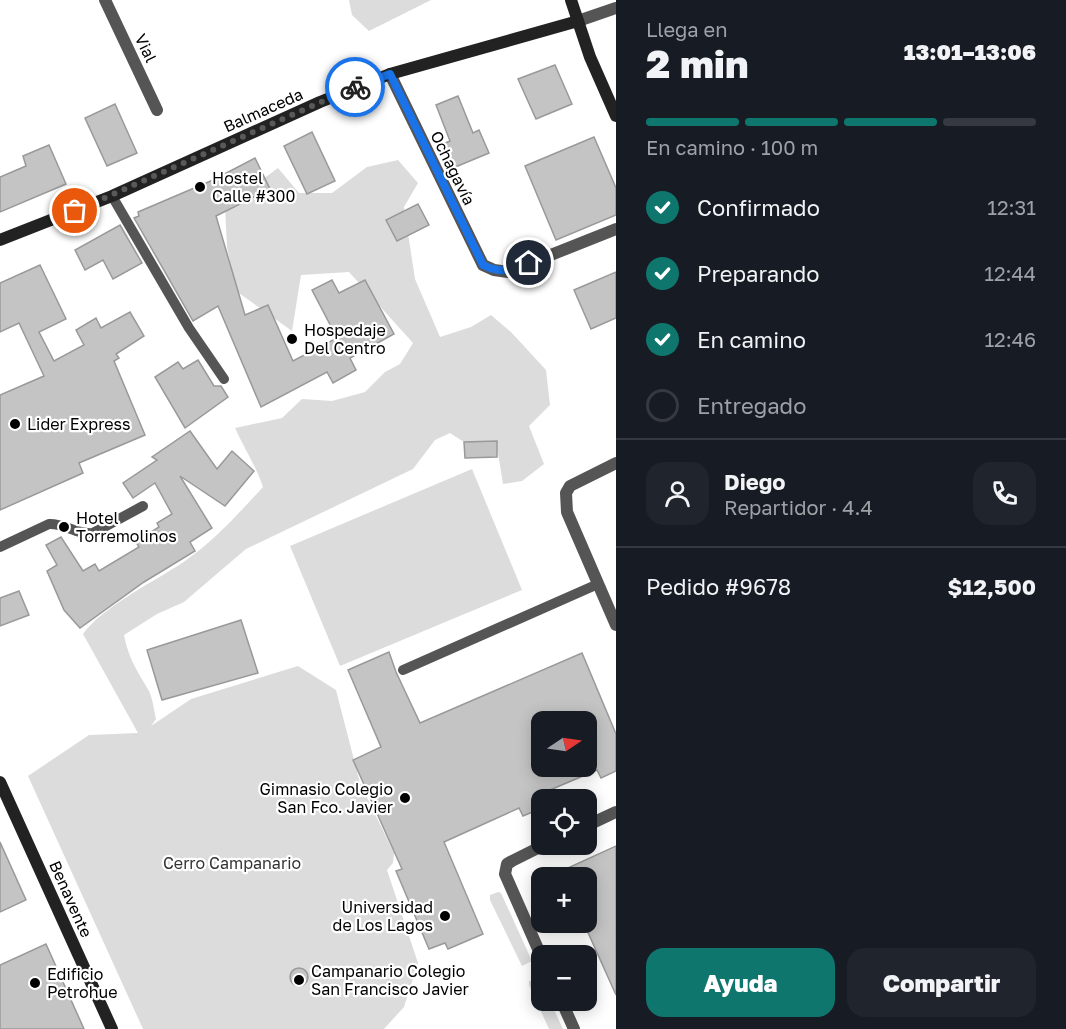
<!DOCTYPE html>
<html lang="es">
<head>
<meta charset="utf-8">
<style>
	body { margin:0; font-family:"Golos Text",sans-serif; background:#20242c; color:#f1f3f6; height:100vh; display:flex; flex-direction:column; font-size:22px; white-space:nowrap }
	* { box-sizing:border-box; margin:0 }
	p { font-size:20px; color:#9ea1a6 }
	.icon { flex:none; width:33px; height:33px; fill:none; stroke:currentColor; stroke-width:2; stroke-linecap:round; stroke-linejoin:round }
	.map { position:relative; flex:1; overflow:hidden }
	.sheet { display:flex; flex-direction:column; background:#171b24; width:450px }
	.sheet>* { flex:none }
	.needle { width:39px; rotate:77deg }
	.fabs { position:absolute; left:531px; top:711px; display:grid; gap:12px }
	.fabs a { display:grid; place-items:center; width:66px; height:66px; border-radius:12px; background:#171b24; box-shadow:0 3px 15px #0003; font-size:30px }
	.pin { position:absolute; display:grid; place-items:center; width:51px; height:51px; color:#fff; margin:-26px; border:3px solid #fff; border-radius:50%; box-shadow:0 2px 6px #0007 }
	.courier { position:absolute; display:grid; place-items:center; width:60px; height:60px; margin:-30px; border:4px solid #1a73e8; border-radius:50%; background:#fff; color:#222; box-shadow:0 2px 8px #0007 }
	.overview em { font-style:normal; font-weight:800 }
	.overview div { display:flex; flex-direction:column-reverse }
	.overview { display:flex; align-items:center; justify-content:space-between; height:102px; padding:0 30px }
	h1 { font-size:39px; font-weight:800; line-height:45px }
	.bar { display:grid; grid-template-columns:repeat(4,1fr); gap:9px 6px; align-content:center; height:72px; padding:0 30px }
	.bar i { height:8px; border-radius:4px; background:#363941 }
	.bar .active { background:#0f766e }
	.bar p { grid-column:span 4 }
	.line { display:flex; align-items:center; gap:15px; padding:0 30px; border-top:2px solid #363941 }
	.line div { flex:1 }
	.round { display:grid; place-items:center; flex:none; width:63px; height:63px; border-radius:18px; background:#20242c }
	ol { padding:0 30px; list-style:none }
	li { display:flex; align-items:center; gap:18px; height:66px }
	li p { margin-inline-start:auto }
	li .icon { padding:6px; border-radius:50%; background:#0f766e; color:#fff; stroke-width:4 }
	li:last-child { color:#9ea1a6 }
	li i { width:33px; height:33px; border:3px solid #363941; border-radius:50% }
	.primary-button { display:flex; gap:12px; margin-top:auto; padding:12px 30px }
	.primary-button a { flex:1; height:69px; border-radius:18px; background:#0f766e; color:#fff; font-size:24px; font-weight:800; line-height:69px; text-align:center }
	.primary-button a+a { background:#20242c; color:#f1f3f6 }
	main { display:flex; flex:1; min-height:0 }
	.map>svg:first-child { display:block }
	.green { fill:#dcdcdc }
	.building { fill:#c4c4c4; stroke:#999; stroke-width:1.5; fill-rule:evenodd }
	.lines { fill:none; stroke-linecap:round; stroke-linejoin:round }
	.lane { stroke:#555; stroke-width:10 }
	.street { stroke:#555; stroke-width:12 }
	.secondary { stroke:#222; stroke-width:12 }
	.done { stroke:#595959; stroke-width:6; stroke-dasharray:0 10.8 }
	.route { stroke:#1a73e8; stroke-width:8 }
	.poi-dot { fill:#000; stroke:#fff; stroke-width:2 }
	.labels { text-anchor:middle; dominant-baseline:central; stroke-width:4.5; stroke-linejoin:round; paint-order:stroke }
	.street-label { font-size:16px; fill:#000; stroke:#fff }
	.poi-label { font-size:16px; fill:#000; stroke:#fff; text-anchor:start }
	.park-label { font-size:16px; fill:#333; stroke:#fff }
</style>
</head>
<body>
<main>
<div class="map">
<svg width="616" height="1029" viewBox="0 0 616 1029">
	<rect width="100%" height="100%" fill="#fff"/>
	<!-- green -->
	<g class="green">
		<path d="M349,0H431L369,31L352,15Z"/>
		<path d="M398,160L418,183L404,207L415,279L440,337L471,327L491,315L511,332L546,370L550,405L529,426L544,464L522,481L503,484L496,441L464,442L450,433L435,440L413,469L246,549L184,602L157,614L124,635C129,660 137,670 149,691C153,699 154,711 156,719L151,726L191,699L298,666L336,690L360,783L394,853L393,863L387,870L418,963L404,1007L384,1029H143L28,776L89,735L138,733L83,634C102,607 157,580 185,561C215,540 239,513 263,487C256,466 244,448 235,428L282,418L302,399L332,401L365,392L385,372L400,364L413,343L349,272L301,275L292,331L236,291L227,247L225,207L278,168L299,193H332L367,167Z"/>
		<path d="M472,469L522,590L340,666L290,546Z"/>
		<path d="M498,892L501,893L532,961L522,966L490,900V895Z"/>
		<path d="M539,978L542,1000L550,1001L563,1029H549L529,985V981Z"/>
	</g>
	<!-- building -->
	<g class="building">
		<path d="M555,65L572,104L536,119L518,79Z"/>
		<path d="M458,96L473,133L479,130L489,153L453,168L443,144L450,141L436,105Z"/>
		<path d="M115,104L137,153L107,166L85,118Z"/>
		<path d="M312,132L335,181L307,194L284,146Z"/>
		<path d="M594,137L616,188V215L556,240L525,166Z"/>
		<path d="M49,145L66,184L0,212V177L26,166L23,156Z"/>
		<path d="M255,158L270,189L216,216L245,315L268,305L293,361L337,338L312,290L332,280L339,293L365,280L394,334L350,358L356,370L333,383L327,372L261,407L218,306L193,321L134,218L139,216L138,212L213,180Z"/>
		<path d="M418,204L429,225L397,241L386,220Z"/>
		<path d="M120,225L142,263L113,279L103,260L85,270L75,250Z"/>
		<path d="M40,265L66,319L39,332L54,361L84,345L76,330L96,318L101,328L130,312L144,336L116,354L119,358L114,361L145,435L79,463L83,473L0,510V395L44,376L19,323L0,332V283Z"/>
		<path d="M616,272V318L591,329L574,290Z"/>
		<path d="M198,360L214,386H221L228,397L185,428L155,377L178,362L183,369Z"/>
		<path d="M190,431L217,469L232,451L254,471L225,506L180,476L212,528L190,542L195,551L144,582L80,628L64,610L47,571L57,565L46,545L61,537L83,571L95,564L99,571L139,547L136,542L159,527L157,523L172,514L155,483L133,498L123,483L157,460L152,457Z"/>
		<path d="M497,441V457L465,458L464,442Z"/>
		<path d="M19,591L29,615L0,626V598Z"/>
		<path d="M241,620L258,673L162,700L147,650Z"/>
		<path d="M389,652L396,672L420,723L582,653L616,734V771L601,778L597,770L550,790L554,800H542V808L523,816L519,808L444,842L483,934L448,949L445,943L429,949L396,871L402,869L353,760L381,747L348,670ZM542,722H586V766H542Z"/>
		<path d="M0,842L26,900L0,912Z"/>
		<path d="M616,846V995L586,928V878H546Z"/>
		<path d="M46,944L84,1029H0V965Z"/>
		<circle cx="299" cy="977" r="9"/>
	</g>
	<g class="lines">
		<!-- lane -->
		<g class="lane">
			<path d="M112,196L189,328L224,379"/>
			<path d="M0,547L49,524C64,523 77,535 93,533L143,506"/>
			<path d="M403,670L598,584"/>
		</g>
		<!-- street -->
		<g class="street">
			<path d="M105,0L157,110"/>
			<path d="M578,21L616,8"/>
			<path d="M390,74L483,265L494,270L508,272L616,229"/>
			<path d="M616,463L570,486L566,493L567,512L616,625"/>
			<path d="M586,826L616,812"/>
			<path d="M542,958L505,874L507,864L512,861L546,844"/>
			<path d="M561,1000L574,1029"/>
		</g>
		<!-- secondary -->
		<g class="secondary">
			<path d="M571,0L590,57L616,116"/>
			<path d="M0,240L112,196L320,102L390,74L578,21"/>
			<path d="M0,782L112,1029"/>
		</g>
	</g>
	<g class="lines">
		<!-- done -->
		<path class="done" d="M75,211L355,87"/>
		<!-- route -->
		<path class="route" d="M355,87L390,74L483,265C501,274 511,270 529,263"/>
	</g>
	<!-- markers -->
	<g class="poi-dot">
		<circle cx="200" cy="187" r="6"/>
		<circle cx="292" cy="339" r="6"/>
		<circle cx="15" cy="424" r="6"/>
		<circle cx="64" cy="527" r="6"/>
		<circle cx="405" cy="798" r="6"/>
		<circle cx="445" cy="916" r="6"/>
		<circle cx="299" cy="980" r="6"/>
		<circle cx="35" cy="983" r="6"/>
	</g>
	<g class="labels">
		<!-- street labels -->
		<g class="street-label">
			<text transform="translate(146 48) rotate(64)">Vial</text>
			<text transform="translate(263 110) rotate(-24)">Balmaceda</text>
			<text transform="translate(453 168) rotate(64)">Ochagavía</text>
			<text transform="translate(71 899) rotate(66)">Benavente</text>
		</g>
		<!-- poi labels -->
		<g class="poi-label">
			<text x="212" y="178">Hostel<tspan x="212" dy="18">Calle #300</tspan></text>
			<text x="304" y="330">Hospedaje<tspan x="304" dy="18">Del Centro</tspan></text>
			<text x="27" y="424">Lider Express</text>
			<text x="76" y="518">Hotel<tspan x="76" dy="18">Torremolinos</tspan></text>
			<text x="393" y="789" text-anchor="end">Gimnasio Colegio<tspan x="393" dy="18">San Fco. Javier</tspan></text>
			<text x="433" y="907" text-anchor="end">Universidad<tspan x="433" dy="18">de Los Lagos</tspan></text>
			<text x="311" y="971">Campanario Colegio<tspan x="311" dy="18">San Francisco Javier</tspan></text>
			<text x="47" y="974">Edificio<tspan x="47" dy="18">Petrohue</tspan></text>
		</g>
		<!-- park labels -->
		<g class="park-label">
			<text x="232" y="863">Cerro Campanario</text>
		</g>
	</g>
</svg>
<div class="fabs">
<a><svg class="needle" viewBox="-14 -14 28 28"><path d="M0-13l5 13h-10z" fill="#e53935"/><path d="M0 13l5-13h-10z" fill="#9ea1a6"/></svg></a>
<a><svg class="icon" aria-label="locate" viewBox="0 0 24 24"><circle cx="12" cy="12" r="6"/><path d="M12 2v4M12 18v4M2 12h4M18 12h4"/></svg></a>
<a>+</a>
<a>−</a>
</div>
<div class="pin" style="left:75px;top:211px;background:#ea580c"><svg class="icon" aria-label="bag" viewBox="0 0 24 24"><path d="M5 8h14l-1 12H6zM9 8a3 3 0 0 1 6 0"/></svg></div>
<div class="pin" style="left:529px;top:263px;background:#1f2937"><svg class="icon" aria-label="home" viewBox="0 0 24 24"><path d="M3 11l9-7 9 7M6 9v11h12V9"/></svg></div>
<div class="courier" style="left:355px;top:87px"><svg class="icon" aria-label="bike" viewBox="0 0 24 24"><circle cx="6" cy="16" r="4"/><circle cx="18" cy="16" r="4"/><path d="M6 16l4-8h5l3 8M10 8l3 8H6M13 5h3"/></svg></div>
</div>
<section class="sheet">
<div class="overview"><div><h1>2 min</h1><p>Llega en</p></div><em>13:01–13:06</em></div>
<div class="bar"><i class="active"></i><i class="active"></i><i class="active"></i><i></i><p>En camino · 100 m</p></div>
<ol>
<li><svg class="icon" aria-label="check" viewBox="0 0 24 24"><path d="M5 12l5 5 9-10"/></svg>Confirmado<p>12:31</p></li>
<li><svg class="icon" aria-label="check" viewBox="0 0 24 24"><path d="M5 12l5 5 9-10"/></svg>Preparando<p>12:44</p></li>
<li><svg class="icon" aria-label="check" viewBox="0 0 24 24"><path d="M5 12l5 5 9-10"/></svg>En camino<p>12:46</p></li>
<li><i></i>Entregado</li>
</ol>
<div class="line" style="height:108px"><a class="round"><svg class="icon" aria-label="person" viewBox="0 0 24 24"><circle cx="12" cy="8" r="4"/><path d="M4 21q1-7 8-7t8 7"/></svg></a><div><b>Diego</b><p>Repartidor · 4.4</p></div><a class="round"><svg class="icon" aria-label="phone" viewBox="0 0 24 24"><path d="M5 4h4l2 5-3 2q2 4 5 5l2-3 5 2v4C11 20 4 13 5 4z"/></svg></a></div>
<div class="line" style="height:78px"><div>Pedido #9678</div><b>$12,500</b></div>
<div class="primary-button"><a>Ayuda</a><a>Compartir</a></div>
</section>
</main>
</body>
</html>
